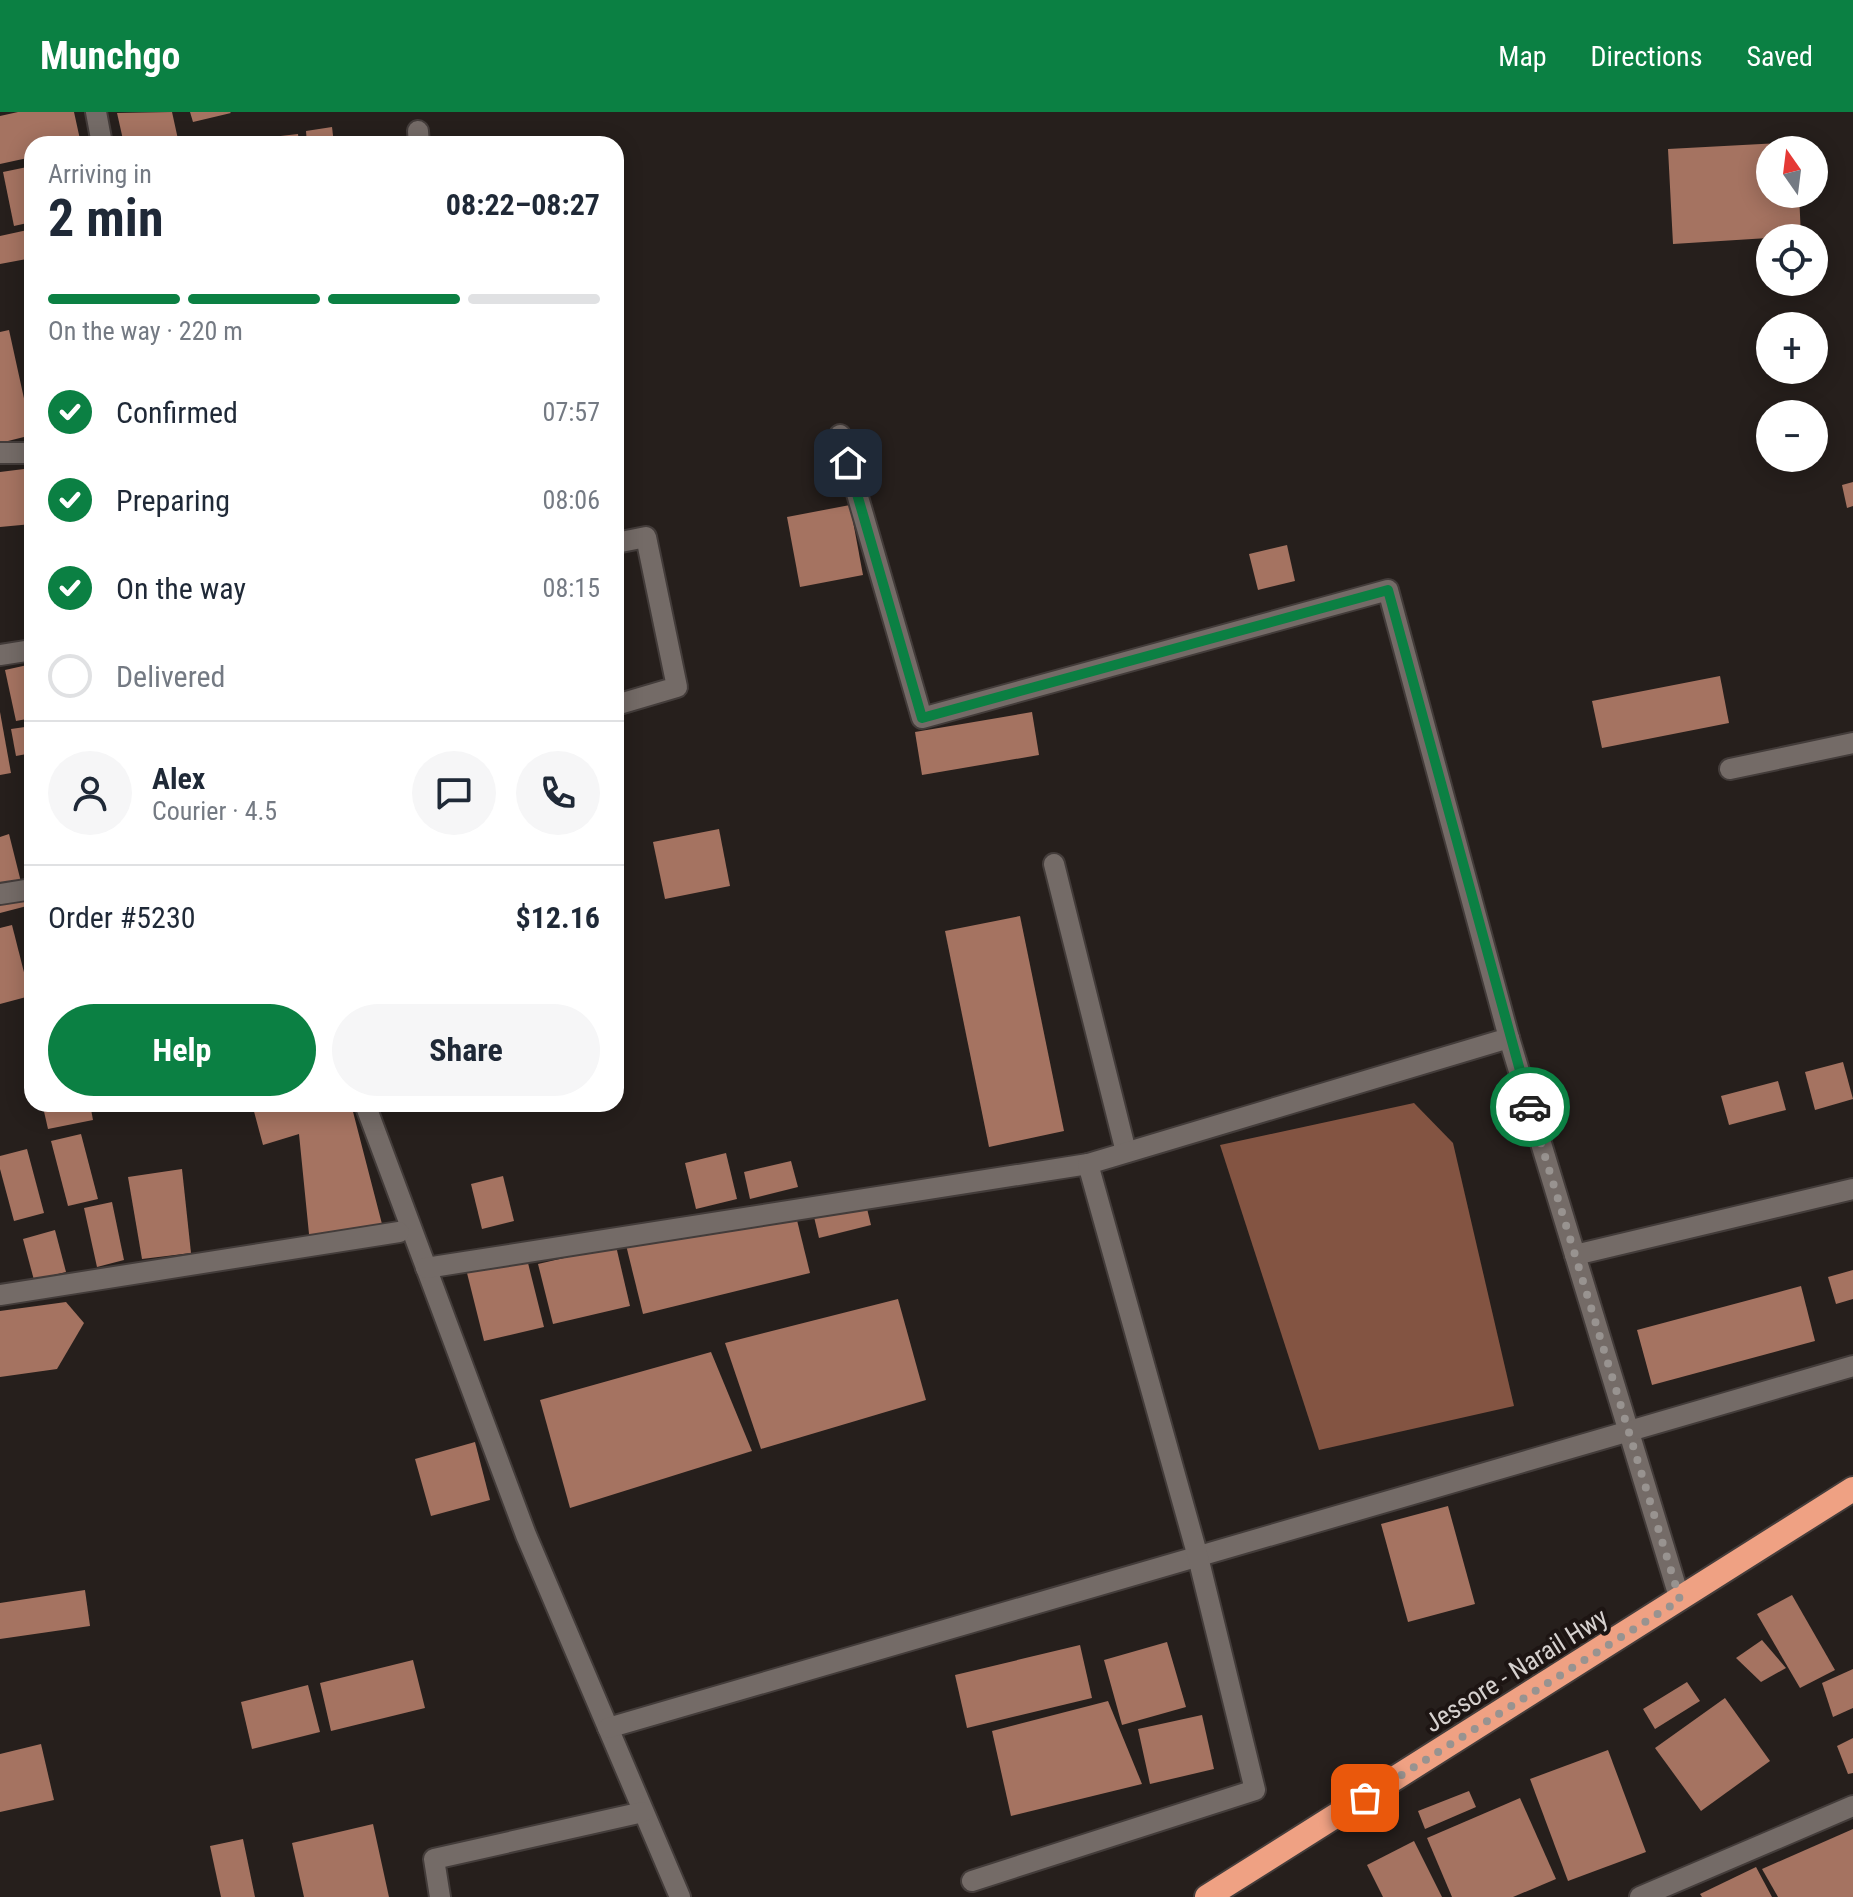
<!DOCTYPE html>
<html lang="en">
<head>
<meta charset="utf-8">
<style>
	body { margin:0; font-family:"Roboto Condensed",sans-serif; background:#f6f6f7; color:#1f2937; height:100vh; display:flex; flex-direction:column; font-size:30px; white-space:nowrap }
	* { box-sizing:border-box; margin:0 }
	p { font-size:26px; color:#747a83 }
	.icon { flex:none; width:44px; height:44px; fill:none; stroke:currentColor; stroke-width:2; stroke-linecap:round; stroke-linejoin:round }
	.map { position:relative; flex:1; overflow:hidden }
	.side { position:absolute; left:24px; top:24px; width:600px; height:976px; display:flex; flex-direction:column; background:#fff; border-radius:24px; box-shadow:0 4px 20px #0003 }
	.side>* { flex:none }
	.needle { width:52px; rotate:346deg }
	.tools { position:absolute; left:1756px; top:24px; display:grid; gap:16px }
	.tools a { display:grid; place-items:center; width:72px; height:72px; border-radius:50%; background:#fff; box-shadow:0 4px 20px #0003; font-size:40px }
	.pin { position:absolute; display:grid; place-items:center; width:68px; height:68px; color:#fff; margin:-34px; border-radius:16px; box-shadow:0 4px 12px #0006 }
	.courier { position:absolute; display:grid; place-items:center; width:80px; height:80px; margin:-40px; border:6px solid #0b8043; border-radius:50%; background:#fff; color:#222; box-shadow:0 2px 10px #0007 }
	.overview em { font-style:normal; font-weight:700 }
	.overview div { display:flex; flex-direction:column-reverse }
	.overview { display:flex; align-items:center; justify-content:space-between; height:136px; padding:0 24px }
	h1 { font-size:52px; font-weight:700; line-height:60px }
	.bar { display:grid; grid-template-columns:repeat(4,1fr); gap:12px 8px; align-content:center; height:96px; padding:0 24px }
	.bar i { height:10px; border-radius:6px; background:#e0e1e3 }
	.bar .selected { background:#0b8043 }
	.bar p { grid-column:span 4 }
	.line { display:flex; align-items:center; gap:20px; padding:0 24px; border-top:2px solid #e0e1e3 }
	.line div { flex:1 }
	.round { display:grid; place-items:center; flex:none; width:84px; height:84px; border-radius:42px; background:#f6f6f7 }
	ol { padding:0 24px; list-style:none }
	li { display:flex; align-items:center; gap:24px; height:88px }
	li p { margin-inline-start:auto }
	li .icon { padding:8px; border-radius:50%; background:#0b8043; color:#fff; stroke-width:4 }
	li:last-child { color:#747a83 }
	li i { width:44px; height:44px; border:4px solid #e0e1e3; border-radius:50% }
	.button { display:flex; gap:16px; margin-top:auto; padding:16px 24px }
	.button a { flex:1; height:92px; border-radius:48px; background:#0b8043; color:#fff; font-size:32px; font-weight:700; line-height:92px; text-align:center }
	.button a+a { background:#f6f6f7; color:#1f2937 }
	header { display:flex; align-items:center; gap:48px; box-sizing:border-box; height:112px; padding:0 40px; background:#0b8043; color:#fff }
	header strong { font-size:38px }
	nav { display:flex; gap:44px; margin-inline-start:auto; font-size:28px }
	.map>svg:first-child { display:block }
	.water { fill:#835442 }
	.building { fill:#a57361 }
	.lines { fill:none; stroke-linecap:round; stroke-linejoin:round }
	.street-casing { stroke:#433c3a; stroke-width:24 }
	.highway-casing { stroke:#433c3a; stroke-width:28 }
	.street { stroke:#746b67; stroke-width:20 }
	.highway { stroke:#efa183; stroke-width:24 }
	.done { stroke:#989390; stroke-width:8; stroke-dasharray:0 14.4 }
	.route { stroke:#0b8043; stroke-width:10 }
	.labels { text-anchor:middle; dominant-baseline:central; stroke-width:8; stroke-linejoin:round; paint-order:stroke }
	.street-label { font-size:26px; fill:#d6d1cf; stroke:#1d1513 }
</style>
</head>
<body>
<header>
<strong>Munchgo</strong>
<nav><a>Map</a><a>Directions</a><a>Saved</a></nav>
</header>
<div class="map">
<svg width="1853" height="1785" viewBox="0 0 1853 1785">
	<rect width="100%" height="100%" fill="#261f1c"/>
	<!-- water -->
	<path class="water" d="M1414,991L1453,1031L1514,1294L1319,1338L1220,1033Z"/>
	<!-- building -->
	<g class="building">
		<path d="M18,0H74L81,32H32V45L0,52V4Z"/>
		<path d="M172,0L179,32H124L117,1Z"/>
		<path d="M190,0H230L231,1L193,10Z"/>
		<path d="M332,15L334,32H307L306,19Z"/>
		<path d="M298,22L299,32H264L263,26Z"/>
		<path d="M1796,30V38H1770V82H1799L1801,124L1673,132L1668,37Z"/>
		<path d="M32,54V110L14,114L3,60Z"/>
		<path d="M32,117V146L0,152V124Z"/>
		<path d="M9,218L32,323L0,331V220Z"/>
		<path d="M32,356V412L0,415V360Z"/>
		<path d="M1853,370V394L1847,396L1842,373Z"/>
		<path d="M850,393L863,463L800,475L787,405Z"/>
		<path d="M1287,433L1295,469L1258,478L1249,442Z"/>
		<path d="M32,552V606L16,609L5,558Z"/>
		<path d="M1720,564L1729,611L1602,636L1592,589Z"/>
		<path d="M0,600L11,661L0,663Z"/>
		<path d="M1032,600L1039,643L922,663L915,620Z"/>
		<path d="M32,614V641L16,644L11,617Z"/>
		<path d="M719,717L730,774L665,787L653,730Z"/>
		<path d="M9,722L27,794L0,801V725Z"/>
		<path d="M1020,804L1064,1019L989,1035L945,819Z"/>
		<path d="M12,813L30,884L0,892V816Z"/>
		<path d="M1843,950L1853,987L1815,998L1805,960Z"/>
		<path d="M1778,969L1786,998L1729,1013L1721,984Z"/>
		<path d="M58,992H90L93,1008L48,1017L43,995Z"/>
		<path d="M252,992H351L382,1112L310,1132L299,1022L263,1033Z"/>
		<path d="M81,1022L98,1087L68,1094L51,1029Z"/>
		<path d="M27,1037L44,1101L14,1109L0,1057V1044Z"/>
		<path d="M726,1041L737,1087L696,1097L685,1051Z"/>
		<path d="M791,1049L798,1075L750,1087L744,1060Z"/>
		<path d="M182,1057L191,1141L142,1147L128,1065Z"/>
		<path d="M503,1064L514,1109L482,1117L471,1072Z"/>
		<path d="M862,1076L871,1113L819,1126L810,1088Z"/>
		<path d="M112,1090L124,1148L97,1155L84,1096Z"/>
		<path d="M793,1092L810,1161L643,1202L626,1133Z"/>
		<path d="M55,1118L66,1160L34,1168L23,1127Z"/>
		<path d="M616,1134L630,1194L553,1212L538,1152Z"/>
		<path d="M527,1147L544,1215L484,1229L467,1161Z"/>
		<path d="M1853,1158V1187L1836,1192L1828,1165Z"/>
		<path d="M1801,1174L1815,1229L1652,1273L1637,1218Z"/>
		<path d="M898,1187L926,1288L761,1337L725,1231Z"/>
		<path d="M66,1190L84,1211L57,1257L0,1265V1199Z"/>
		<path d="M711,1240L752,1339L570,1396L540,1288Z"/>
		<path d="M475,1330L490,1388L431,1404L415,1347Z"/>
		<path d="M1448,1394L1475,1492L1408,1510L1381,1412Z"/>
		<path d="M85,1478L90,1514L0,1527V1491Z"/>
		<path d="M1792,1483L1835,1558L1800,1576L1757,1502Z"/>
		<path d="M1762,1528L1786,1556L1761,1570L1736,1546Z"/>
		<path d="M1167,1530L1186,1595L1122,1613L1104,1548Z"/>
		<path d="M1080,1533L1092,1586L967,1616L955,1563Z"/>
		<path d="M413,1548L425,1596L331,1619L320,1571Z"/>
		<path d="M1853,1557V1596L1833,1605L1822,1571Z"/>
		<path d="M1687,1570L1700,1589L1655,1617L1643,1597Z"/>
		<path d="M308,1573L320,1620L252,1637L241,1590Z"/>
		<path d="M1725,1586L1770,1649L1701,1699L1655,1636Z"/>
		<path d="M1108,1589L1142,1672L1011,1704L992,1619Z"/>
		<path d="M1202,1603L1214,1657L1150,1672L1138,1617Z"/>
		<path d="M1853,1626V1661L1848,1662L1837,1634Z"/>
		<path d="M41,1632L54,1688L0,1700V1642Z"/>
		<path d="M1608,1638L1646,1740L1568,1769L1530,1667Z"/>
		<path d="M1469,1679L1476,1695L1425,1717L1418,1699Z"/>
		<path d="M1520,1686L1556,1767L1513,1785H1452L1427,1726Z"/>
		<path d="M373,1712L389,1785H304L292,1731Z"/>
		<path d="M1853,1717V1785H1778L1762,1757Z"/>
		<path d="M243,1727L255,1785H221L210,1734Z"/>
		<path d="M1414,1729L1442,1785H1383L1367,1753Z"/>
		<path d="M1756,1755L1772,1785H1702L1700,1782Z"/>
	</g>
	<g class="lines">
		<defs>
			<g id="street">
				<path d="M96,0L102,32"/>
				<path d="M418,19L419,32"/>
				<path d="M840,323L922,606L1388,478L1509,926L1680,1488"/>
				<path d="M0,341H32"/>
				<path d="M616,431L646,425L677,575L616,593"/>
				<path d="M0,543L32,538"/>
				<path d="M1730,657L1853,631"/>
				<path d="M1054,752L1126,1040"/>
				<path d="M0,782L32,777"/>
				<path d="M365,992L526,1423L680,1785"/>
				<path d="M1575,1143L1853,1077"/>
				<path d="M426,1156L1088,1052"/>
				<path d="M0,1183L399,1120"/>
				<path d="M608,1616L1853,1254"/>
				<path d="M972,1769L1255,1678L1198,1445L1088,1052L1509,926"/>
				<path d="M440,1785L434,1747L643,1700"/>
				<path d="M1640,1785L1853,1694"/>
			</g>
			<path id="highway" d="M1207,1785L1853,1377"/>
		</defs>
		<!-- street casing -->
		<use href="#street" class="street-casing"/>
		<!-- highway casing -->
		<use href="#highway" class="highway-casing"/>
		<!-- street -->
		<use href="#street" class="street"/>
		<!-- highway -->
		<use href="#highway" class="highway"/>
	</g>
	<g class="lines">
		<!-- done -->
		<path class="done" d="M1365,1686L1680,1488L1530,995"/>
		<!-- route -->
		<path class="route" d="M848,351L922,606L1388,478L1530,995"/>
	</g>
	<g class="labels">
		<!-- street labels -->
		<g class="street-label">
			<text transform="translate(1516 1558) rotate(-32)">Jessore - Narail Hwy</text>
		</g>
	</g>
</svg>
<div class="tools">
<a><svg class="needle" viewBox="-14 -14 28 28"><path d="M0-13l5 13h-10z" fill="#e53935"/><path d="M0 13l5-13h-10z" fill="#747a83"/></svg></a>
<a><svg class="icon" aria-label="locate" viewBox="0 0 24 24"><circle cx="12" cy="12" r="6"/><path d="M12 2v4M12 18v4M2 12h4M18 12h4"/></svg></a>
<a>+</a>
<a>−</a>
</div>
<div class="pin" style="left:1365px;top:1686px;background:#ea580c"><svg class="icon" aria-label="bag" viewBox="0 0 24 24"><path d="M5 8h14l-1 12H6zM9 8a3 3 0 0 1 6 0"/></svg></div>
<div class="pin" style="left:848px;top:351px;background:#1f2937"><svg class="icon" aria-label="home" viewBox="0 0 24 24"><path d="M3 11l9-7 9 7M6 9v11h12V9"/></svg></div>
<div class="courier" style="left:1530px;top:995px"><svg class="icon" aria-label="car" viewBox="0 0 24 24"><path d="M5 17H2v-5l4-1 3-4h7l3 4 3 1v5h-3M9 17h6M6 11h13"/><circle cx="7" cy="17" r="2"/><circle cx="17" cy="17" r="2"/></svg></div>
<section class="side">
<div class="overview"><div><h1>2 min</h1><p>Arriving in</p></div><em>08:22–08:27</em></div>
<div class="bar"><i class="selected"></i><i class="selected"></i><i class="selected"></i><i></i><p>On the way · 220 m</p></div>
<ol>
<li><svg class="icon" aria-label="check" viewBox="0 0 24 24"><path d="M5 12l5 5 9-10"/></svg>Confirmed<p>07:57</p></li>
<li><svg class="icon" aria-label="check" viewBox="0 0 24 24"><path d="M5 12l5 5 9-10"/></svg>Preparing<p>08:06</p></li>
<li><svg class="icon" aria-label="check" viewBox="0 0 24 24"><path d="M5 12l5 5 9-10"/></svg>On the way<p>08:15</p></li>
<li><i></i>Delivered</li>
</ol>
<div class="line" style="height:144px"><a class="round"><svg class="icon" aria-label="person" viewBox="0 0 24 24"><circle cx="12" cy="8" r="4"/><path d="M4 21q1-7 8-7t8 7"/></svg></a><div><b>Alex</b><p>Courier · 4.5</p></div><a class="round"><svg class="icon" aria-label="chat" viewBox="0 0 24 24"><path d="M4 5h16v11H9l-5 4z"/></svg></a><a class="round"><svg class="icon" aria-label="phone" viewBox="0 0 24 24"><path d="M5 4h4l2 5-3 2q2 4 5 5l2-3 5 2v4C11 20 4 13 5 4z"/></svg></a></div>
<div class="line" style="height:104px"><div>Order #5230</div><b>$12.16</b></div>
<div class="button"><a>Help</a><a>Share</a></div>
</section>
</div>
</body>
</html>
